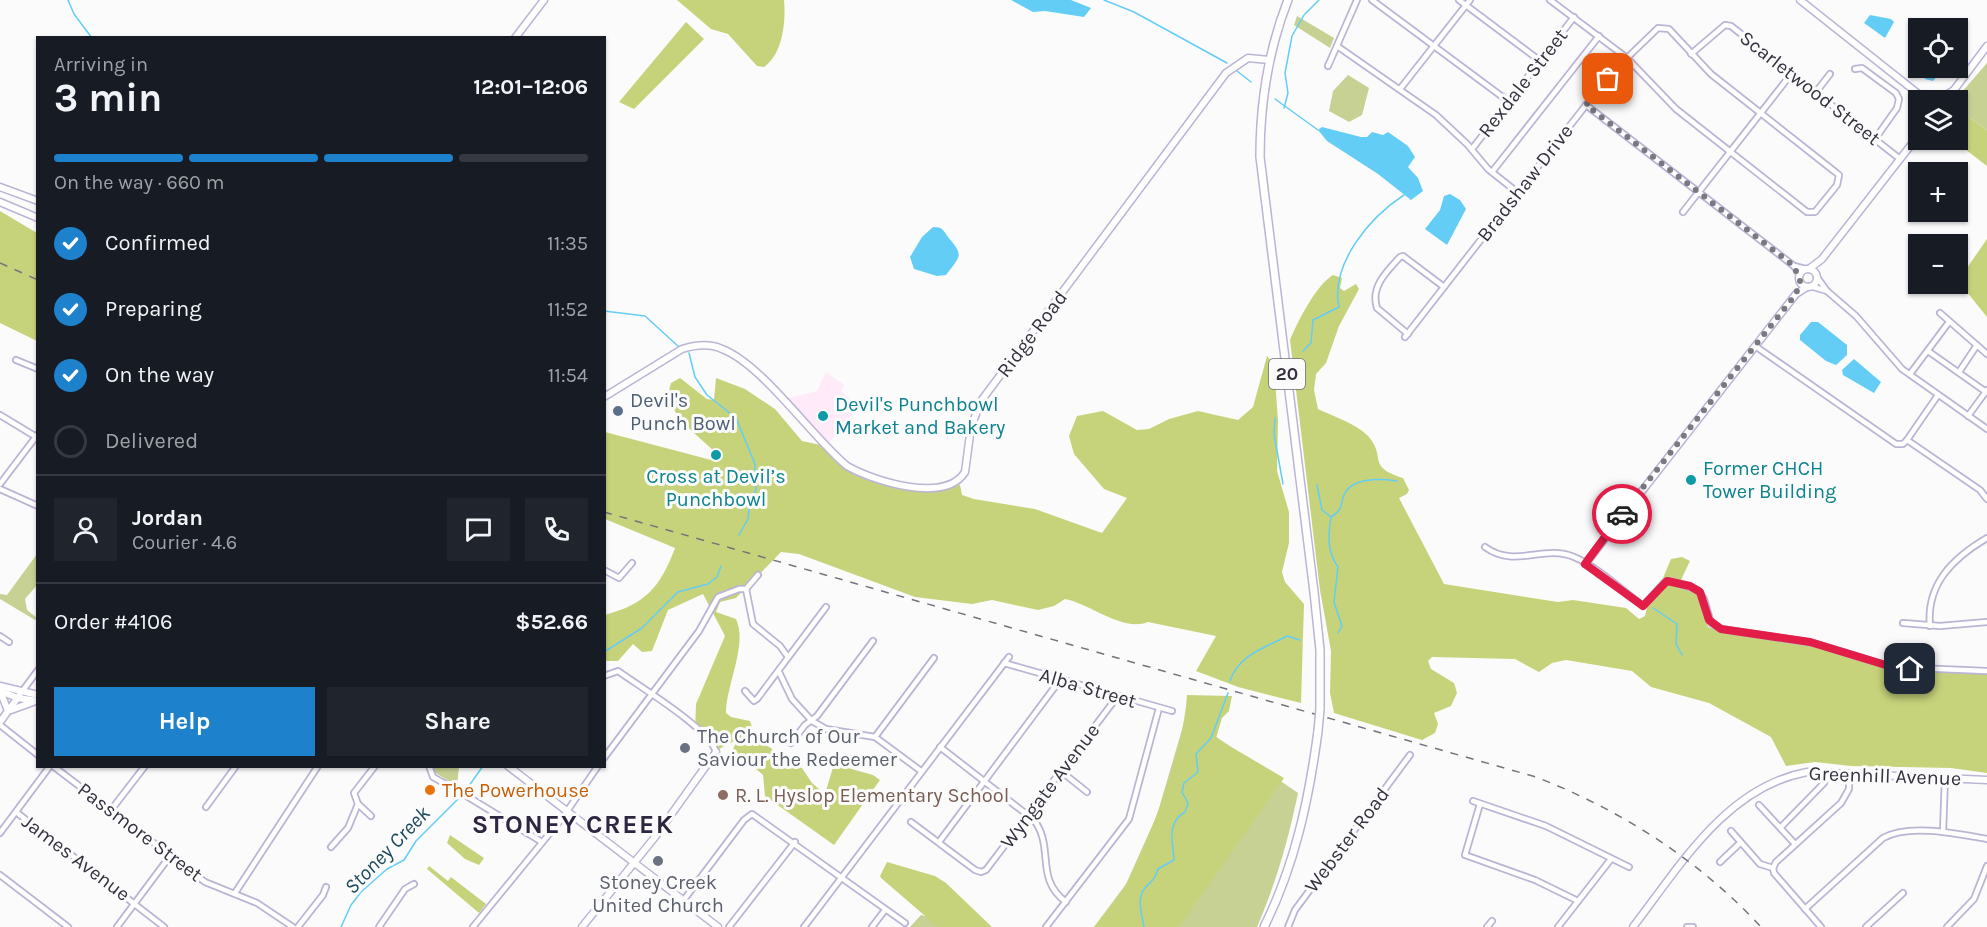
<!DOCTYPE html>
<html lang="en">
<head>
<meta charset="utf-8">
<style>
	body { margin:0; font-family:Karla,sans-serif; background:#20242c; color:#f1f3f6; height:100vh; display:flex; flex-direction:column; font-size:22px; white-space:nowrap }
	* { box-sizing:border-box; margin:0 }
	p { font-size:20px; color:#9ea1a6 }
	.icon { flex:none; width:33px; height:33px; fill:none; stroke:currentColor; stroke-width:2; stroke-linecap:round; stroke-linejoin:round }
	.map { position:relative; flex:1; overflow:hidden }
	.details { position:absolute; left:36px; top:36px; width:570px; height:732px; display:flex; flex-direction:column; background:#171b24; border-radius:0px; box-shadow:0 2px 4px #0004 }
	.details>* { flex:none }
	.tools { position:absolute; left:1908px; top:18px; display:grid; gap:12px }
	.tools a { display:grid; place-items:center; width:60px; height:60px; border-radius:0px; background:#171b24; box-shadow:0 2px 4px #0004; font-size:30px }
	.pin { position:absolute; display:grid; place-items:center; width:51px; height:51px; color:#fff; margin:-26px; border-radius:12px; box-shadow:0 3px 9px #0006 }
	.courier { position:absolute; display:grid; place-items:center; width:60px; height:60px; margin:-30px; border:4px solid #e11d48; border-radius:50%; background:#fff; color:#222; box-shadow:0 2px 8px #0007 }
	.head em { font-style:normal; font-weight:700 }
	.head div { display:flex; flex-direction:column-reverse }
	.head { display:flex; align-items:center; justify-content:space-between; height:102px; padding:0 18px }
	h1 { font-size:39px; font-weight:700; line-height:45px }
	.bar { display:grid; grid-template-columns:repeat(4,1fr); gap:9px 6px; align-content:center; height:72px; padding:0 18px }
	.bar i { height:8px; border-radius:4px; background:#363941 }
	.bar .current { background:#1d81cc }
	.bar p { grid-column:span 4 }
	.line { display:flex; align-items:center; gap:15px; padding:0 18px; border-top:2px solid #363941 }
	.line div { flex:1 }
	.round { display:grid; place-items:center; flex:none; width:63px; height:63px; border-radius:0px; background:#20242c }
	ol { padding:0 18px; list-style:none }
	li { display:flex; align-items:center; gap:18px; height:66px }
	li p { margin-inline-start:auto }
	li .icon { padding:6px; border-radius:50%; background:#1d81cc; color:#fff; stroke-width:4 }
	li:last-child { color:#9ea1a6 }
	li i { width:33px; height:33px; border:3px solid #363941; border-radius:50% }
	.button { display:flex; gap:12px; margin-top:auto; padding:12px 18px }
	.button a { flex:1; height:69px; border-radius:0px; background:#1d81cc; color:#fff; font-size:24px; font-weight:700; line-height:69px; text-align:center }
	.button a+a { background:#20242c; color:#f1f3f6 }
	.map>svg:first-child { display:block }
	.industrial { fill:#ffeaf9 }
	.green { fill:#c7d194 }
	.forest { fill:#c7d37b }
	.water { fill:#64cdf6 }
	.lines { fill:none; stroke-linecap:round; stroke-linejoin:round }
	.stream { stroke:#64cdf6; stroke-width:1.5 }
	.street-casing { stroke:#bcb4d5; stroke-width:8 }
	.secondary-casing { stroke:#bcb4d5; stroke-width:9 }
	.primary-casing { stroke:#bcb4d5; stroke-width:10 }
	.street { stroke:#fff; stroke-width:4.5 }
	.secondary { stroke:#fff; stroke-width:6 }
	.primary { stroke:#fff; stroke-width:7 }
	.rail { stroke:#75737c; stroke-width:1.5; stroke-dasharray:8 8; stroke-linecap:butt }
	.primary-bridge-casing { stroke:#bcb4d5; stroke-width:10; stroke-linecap:butt }
	.primary-bridge { stroke:#fff; stroke-width:7 }
	.done { stroke:#7a7881; stroke-width:6; stroke-dasharray:0 10.8 }
	.route { stroke:#e11d48; stroke-width:8 }
	.service-dot { fill:#5c6f8a; stroke:#fbfbfb; stroke-width:2 }
	.culture-dot { fill:#0f9aa8; stroke:#fbfbfb; stroke-width:2 }
	.worship-dot { fill:#6b7280; stroke:#fbfbfb; stroke-width:2 }
	.food-dot { fill:#e8710a; stroke:#fbfbfb; stroke-width:2 }
	.education-dot { fill:#8d6e63; stroke:#fbfbfb; stroke-width:2 }
	.labels { text-anchor:middle; dominant-baseline:central; stroke-width:6; stroke-linejoin:round; paint-order:stroke }
	.shield { fill:#fbfbfb; stroke:#706e77; stroke-width:1.5 }
	.shield-label { font-size:18px; font-weight:bold; fill:#35313f }
	.street-label { font-size:20px; fill:#35313f; stroke:#fbfbfb }
	.service-label { font-size:20px; fill:#4e5e75; stroke:#fbfbfb; text-anchor:start }
	.culture-label { font-size:20px; fill:#0d838f; stroke:#fbfbfb; text-anchor:start }
	.worship-label { font-size:20px; fill:#5b616d; stroke:#fbfbfb; text-anchor:start }
	.food-label { font-size:20px; fill:#c56008; stroke:#fbfbfb; text-anchor:start }
	.education-label { font-size:20px; fill:#785e54; stroke:#fbfbfb; text-anchor:start }
	.water-label { font-size:21px; font-style:italic; fill:#1e4b5c; stroke:#fbfbfb }
	.district-label { font-size:26px; font-weight:bold; letter-spacing:1.5px; fill:#2e2641; stroke:#fbfbfb }
</style>
</head>
<body>
<div class="map">
<svg width="1987" height="927" viewBox="0 0 1987 927">
	<rect width="100%" height="100%" fill="#fbfbfb"/>
	<!-- industrial -->
	<path class="industrial" d="M826,372L844,385L841,391L859,406L828,444L785,399L817,391Z"/>
	<!-- green -->
	<g class="green">
		<path d="M1297,16L1334,38L1330,48L1294,25Z"/>
		<path d="M1987,63V130L1960,111L1955,100Z"/>
		<path d="M1348,75L1369,88L1362,115L1349,122L1329,111L1333,91Z"/>
		<path d="M37,554V585L25,599L27,610L37,618L35,620L0,599V594L7,595Z"/>
		<path d="M1186,716L1298,793C1288,841 1276,883 1257,927H1094L1126,884L1157,815Z"/>
		<path d="M433,767H459L457,786L434,772Z"/>
		<path d="M921,915L971,927H910Z"/>
	</g>
	<!-- forest -->
	<g class="forest">
		<path d="M677,0H784C786,21 783,54 764,67L757,66L728,34L711,29Z"/>
		<path d="M686,22L704,39L634,109L619,102Z"/>
		<path d="M1960,111L1987,130V166L1953,140H1958V115Z"/>
		<path d="M0,211L37,233V341L0,323Z"/>
		<path d="M1987,239V317L1958,281Z"/>
		<path d="M1333,275L1342,278L1340,288L1344,291L1356,284L1359,289L1339,326L1326,363L1316,374L1314,390L1318,409C1333,416 1356,424 1367,435C1388,457 1365,466 1403,478L1409,490L1407,494L1399,498L1444,584L1558,602L1573,600L1626,608L1639,619L1645,616L1650,593L1663,578L1671,559L1682,557L1690,561L1681,580L1700,597L1708,627L1722,632L1858,654L1907,667L1961,666L1987,669V773L1951,768L1851,766L1815,762L1786,766L1771,737L1709,703L1651,687L1632,671L1566,660L1552,663L1539,672L1515,659L1432,657L1428,661L1431,669L1454,683L1457,693L1451,706L1434,713L1438,724L1435,733L1422,740L1334,713L1330,693L1331,651L1320,590L1290,340C1298,321 1316,285 1333,275Z"/>
		<path d="M1267,356L1274,364L1278,421L1277,471L1289,512V543L1282,572L1285,582L1304,604L1301,703L1238,687L1196,671L1216,636L1148,622C1122,632 1091,604 1065,599L1054,606L1038,610L992,600L972,604L915,597L799,554L781,552L736,598L720,602L716,612L736,619C748,644 726,686 726,713L731,717L750,721L756,740L771,748L779,757L802,768L812,783L825,794L834,764L873,775L880,780L834,845L765,796L763,775L733,749L738,739L719,749L695,731L696,704L725,636L703,594L668,610L652,651L642,652L633,644L618,661H605V615C645,604 660,588 675,548L605,519V432L715,461V452C697,434 661,411 671,383L680,378L707,399L714,400L716,378L745,389L775,409L802,441L821,445L858,476L897,488L927,492L960,485L962,495L974,499L1035,509L1102,533L1127,498L1104,489L1074,454L1069,436L1077,416L1103,411L1137,430L1149,429L1169,419L1198,411L1238,420L1253,407Z"/>
		<path d="M1187,695L1232,696L1229,711L1222,718L1216,738L1284,778L1179,927H1094C1105,913 1119,898 1127,883C1152,835 1184,748 1187,695Z"/>
		<path d="M450,835L484,858L479,865L465,859L447,843Z"/>
		<path d="M887,862L935,876L946,883L992,927H938L881,878L880,876Z"/>
		<path d="M429,866L448,881L451,877L486,904L479,913L427,869Z"/>
	</g>
	<!-- water -->
	<g class="water">
		<path d="M1011,0H1071L1091,8L1084,17L1045,11L1033,12Z"/>
		<path d="M1870,15L1891,19L1894,22L1885,38L1864,23Z"/>
		<path d="M1918,30V65C1913,52 1907,41 1918,30Z"/>
		<path d="M1920,68H1942V71L1933,81L1925,79Z"/>
		<path d="M1322,127L1361,137H1367L1372,132L1383,135L1388,132L1408,146L1415,157L1408,167L1418,178L1423,191L1411,200L1378,174L1327,141L1318,130Z"/>
		<path d="M1450,194L1460,200L1466,209L1447,245L1425,229L1440,210L1444,196Z"/>
		<path d="M933,227C943,227 943,230 948,237C964,256 961,255 946,275L937,276L914,269L910,257L922,237Z"/>
		<path d="M1811,322H1818L1847,345V355L1836,365L1826,361L1800,340V335Z"/>
		<path d="M1854,359L1881,382L1874,393L1843,375L1842,370Z"/>
	</g>
	<g class="lines">
		<!-- stream -->
		<g class="stream">
			<path d="M68,0L74,14L92,38"/>
			<path d="M1104,0L1134,12L1227,63"/>
			<path d="M1237,71L1251,82"/>
			<path d="M1275,99L1318,130"/>
			<path d="M1284,108L1288,93L1285,73L1292,36L1304,15L1319,0"/>
			<path d="M604,311L645,316L679,347"/>
			<path d="M1303,351L1311,343L1313,320L1339,307C1330,264 1370,217 1404,195"/>
			<path d="M689,353L695,377L707,395L736,418L755,464L756,490L750,500L748,519L739,535"/>
			<path d="M1275,418L1274,434L1283,484"/>
			<path d="M1317,485L1322,510L1331,517C1328,536 1327,551 1338,567L1334,602L1342,626L1338,633"/>
			<path d="M1331,517C1347,507 1338,501 1347,490C1358,477 1383,479 1397,481"/>
			<path d="M1653,608L1677,624L1676,644L1682,655"/>
			<path d="M604,652L642,628L678,592L708,584L717,577L721,566"/>
			<path d="M1230,681C1238,655 1265,648 1287,636L1300,640"/>
			<path d="M466,790L483,766"/>
			<path d="M341,927L351,905L361,892L387,869L404,860L416,841L459,798"/>
			<path d="M1144,927C1142,915 1136,898 1145,888C1152,880 1155,880 1158,869L1174,860C1173,842 1166,823 1185,812L1188,803L1182,792L1184,783L1198,772L1196,754L1211,738L1228,693"/>
		</g>
		<defs>
			<g id="street">
				<path d="M1372,0L1508,101"/>
				<path d="M1459,0L1539,60"/>
				<path d="M1337,46L1436,115L1467,144L1488,169L1517,192"/>
				<path d="M1691,54L1725,25L1731,26L1900,159"/>
				<path d="M1328,66L1357,0"/>
				<path d="M1855,69L1862,68L1896,93L1899,99L1897,108L1875,139"/>
				<path d="M1400,89L1470,0"/>
				<path d="M1816,92L1830,74"/>
				<path d="M1586,105L1794,266L1800,275"/>
				<path d="M1472,149L1574,17"/>
				<path d="M1492,172L1599,36"/>
				<path d="M1683,212L1792,73"/>
				<path d="M1794,266L1806,269"/>
				<path d="M1817,277L1827,291L1856,316L1902,369L1987,429"/>
				<path d="M1810,286L1827,291"/>
				<path d="M1940,313L1987,354"/>
				<path d="M1408,334L1377,308C1370,287 1387,271 1400,257L1403,256L1444,287"/>
				<path d="M1405,337L1586,105L1627,58L1658,28L1669,29L1711,74L1834,171L1839,175L1837,185L1815,212H1807L1676,109L1627,58L1550,0"/>
				<path d="M1755,346L1896,444H1903L1907,440L1938,395"/>
				<path d="M1928,351L1986,392"/>
				<path d="M16,360L38,369"/>
				<path d="M1959,372L1977,345"/>
				<path d="M1910,374L1949,322"/>
				<path d="M0,415L38,438"/>
				<path d="M1968,416L1987,390"/>
				<path d="M1907,440L1980,490L1987,499"/>
				<path d="M0,484L38,434"/>
				<path d="M0,489L38,506"/>
				<path d="M1485,547C1515,569 1543,544 1574,557C1596,566 1623,591 1643,606L1665,582L1670,581L1698,590L1704,599L1711,623L1721,629L1814,643L1892,667L1987,671"/>
				<path d="M604,570L619,578L632,563"/>
				<path d="M746,589L753,624L780,646L788,657"/>
				<path d="M1903,623L1940,626L1987,622"/>
				<path d="M1930,626C1926,584 1953,558 1987,538"/>
				<path d="M0,636L9,642"/>
				<path d="M1004,663L1172,711"/>
				<path d="M779,672L792,699L812,721L826,729L875,737L921,771"/>
				<path d="M604,676L618,671C640,687 709,728 716,752"/>
				<path d="M745,691L754,701L757,699L826,607"/>
				<path d="M21,693L38,670"/>
				<path d="M0,725L38,755"/>
				<path d="M875,737L934,658"/>
				<path d="M791,743L805,725L817,716L873,641"/>
				<path d="M940,747L1034,820C1055,848 1034,878 1066,902"/>
				<path d="M604,758L699,631L718,597L739,589H746L758,575"/>
				<path d="M53,766L205,882L257,903L293,927"/>
				<path d="M429,766L433,777L449,786"/>
				<path d="M1062,772L1087,792"/>
				<path d="M465,795L542,842"/>
				<path d="M1473,801L1546,826L1629,867"/>
				<path d="M1480,804L1465,855L1535,880L1578,901"/>
				<path d="M1759,805L1795,844"/>
				<path d="M206,807L236,766"/>
				<path d="M111,810L145,766"/>
				<path d="M16,812L164,927"/>
				<path d="M371,816L358,804L354,793L375,766"/>
				<path d="M911,822L975,870L981,872L986,870L1117,697"/>
				<path d="M1781,827L1824,783"/>
				<path d="M1731,831L1760,864L1773,868"/>
				<path d="M1943,832L1945,777"/>
				<path d="M0,833L50,766"/>
				<path d="M939,842L1060,680"/>
				<path d="M331,847L348,828L358,804"/>
				<path d="M1720,862L1740,843"/>
				<path d="M1773,868L1776,862L1841,803L1849,789V773"/>
				<path d="M1773,868L1774,873L1821,927"/>
				<path d="M0,875L68,927"/>
				<path d="M235,893L318,766"/>
				<path d="M683,901L744,820L752,814L905,923"/>
				<path d="M1805,909L1883,838C1909,823 1959,834 1987,839"/>
				<path d="M117,927L170,856"/>
				<path d="M298,927L323,895L326,887"/>
				<path d="M379,927L405,889L414,884"/>
				<path d="M473,927L563,817L598,766"/>
				<path d="M729,927L795,842"/>
				<path d="M804,927L1009,657"/>
				<path d="M872,927L885,910"/>
				<path d="M1046,927L1129,819L1159,708"/>
				<path d="M1288,927L1295,910L1410,755"/>
				<path d="M1487,927L1492,921"/>
				<path d="M1558,927L1611,859"/>
				<path d="M1687,927H1693"/>
				<path d="M1866,927L1903,893"/>
				<path d="M1947,927L1974,899L1987,866"/>
			</g>
			<g id="secondary">
				<path d="M1800,0L1921,96L1934,100"/>
				<path d="M515,38L544,0"/>
				<path d="M1938,100L1954,90L1987,46"/>
				<path d="M1950,100L1954,90"/>
				<path d="M0,187L38,201"/>
				<path d="M0,202L38,218"/>
				<path d="M1809,269L1822,259L1918,136"/>
				<circle cx="1808" cy="278" r="9"/>
				<path d="M604,397L682,349C695,345 709,343 722,349C762,364 812,437 847,466C873,481 945,504 965,472L971,427L981,401L1226,73L1248,58L1269,60"/>
				<path d="M1585,564L1796,294L1807,287"/>
				<path d="M0,686L38,695"/>
				<path d="M0,691L18,698L38,701"/>
				<path d="M1,693L8,711"/>
				<path d="M11,710L33,702"/>
				<path d="M0,722L19,696"/>
				<path d="M508,766L718,927"/>
				<path d="M582,927L655,837L716,752"/>
				<path d="M1633,927C1680,866 1726,787 1807,772L1987,780"/>
			</g>
			<g id="primary">
				<path d="M1288,0C1268,51 1260,102 1260,157L1314,592L1320,650V709"/>
				<path d="M1264,927C1295,865 1309,799 1318,731"/>
			</g>
		</defs>
		<!-- street casing -->
		<use href="#street" class="street-casing"/>
		<!-- secondary casing -->
		<use href="#secondary" class="secondary-casing"/>
		<!-- primary casing -->
		<use href="#primary" class="primary-casing"/>
		<!-- street -->
		<use href="#street" class="street"/>
		<!-- secondary -->
		<use href="#secondary" class="secondary"/>
		<!-- primary -->
		<use href="#primary" class="primary"/>
		<!-- rail -->
		<g class="rail">
			<path d="M0,263L38,280"/>
			<path d="M604,512L1536,777C1621,810 1699,860 1761,927"/>
		</g>
		<defs>
			<path id="primary-bridge" d="M1318,731L1320,709"/>
		</defs>
		<!-- primary-bridge casing -->
		<use href="#primary-bridge" class="primary-bridge-casing"/>
		<!-- primary-bridge -->
		<use href="#primary-bridge" class="primary-bridge"/>
	</g>
	<g class="lines">
		<!-- done -->
		<path class="done" d="M1608,79L1586,105L1794,266L1800,281L1796,294L1622,514"/>
		<!-- route -->
		<path class="route" d="M1622,514L1585,564L1643,606L1667,581L1690,586L1700,592L1709,620L1721,629L1810,642L1889,666L1910,669"/>
	</g>
	<!-- markers -->
	<circle class="service-dot" cx="618" cy="411" r="6"/>
	<g class="culture-dot">
		<circle cx="823" cy="416" r="6"/>
		<circle cx="716" cy="455" r="6"/>
		<circle cx="1691" cy="480" r="6"/>
	</g>
	<g class="worship-dot">
		<circle cx="685" cy="748" r="6"/>
		<circle cx="658" cy="861" r="6"/>
	</g>
	<circle class="food-dot" cx="430" cy="790" r="6"/>
	<circle class="education-dot" cx="723" cy="795" r="6"/>
	<g class="labels">
		<!-- shield labels -->
		<rect class="shield" x="1269" y="359" width="36" height="30" rx="4.5"/>
		<g class="shield-label">
			<text x="1287" y="374">20</text>
		</g>
		<!-- street labels -->
		<g class="street-label">
			<text transform="translate(1523 83) rotate(-52)">Rexdale Street</text>
			<text transform="translate(1810 88) rotate(38)">Scarletwood Street</text>
			<text transform="translate(1525 183) rotate(-52)">Bradshaw Drive</text>
			<text transform="translate(1032 334) rotate(-53)">Ridge Road</text>
			<text transform="translate(1088 688) rotate(16)">Alba Street</text>
			<text transform="translate(1885 776) rotate(2)">Greenhill Avenue</text>
			<text transform="translate(1050 786) rotate(-53)">Wyngate Avenue</text>
			<text transform="translate(140 832) rotate(37)">Passmore Street</text>
			<text transform="translate(1347 840) rotate(-53)">Webster Road</text>
			<text transform="translate(76 858) rotate(37)">James Avenue</text>
		</g>
		<!-- service labels -->
		<g class="service-label">
			<text x="630" y="400">Devil's<tspan x="630" dy="23">Punch Bowl</tspan></text>
		</g>
		<!-- culture labels -->
		<g class="culture-label">
			<text x="835" y="404">Devil's Punchbowl<tspan x="835" dy="23">Market and Bakery</tspan></text>
			<text x="1703" y="468">Former CHCH<tspan x="1703" dy="23">Tower Building</tspan></text>
			<text x="716" y="476" text-anchor="middle">Cross at Devil’s<tspan x="716" dy="23">Punchbowl</tspan></text>
		</g>
		<!-- worship labels -->
		<g class="worship-label">
			<text x="697" y="736">The Church of Our<tspan x="697" dy="23">Saviour the Redeemer</tspan></text>
			<text x="658" y="882" text-anchor="middle">Stoney Creek<tspan x="658" dy="23">United Church</tspan></text>
		</g>
		<!-- food labels -->
		<g class="food-label">
			<text x="442" y="790">The Powerhouse</text>
		</g>
		<!-- education labels -->
		<g class="education-label">
			<text x="735" y="795">R. L. Hyslop Elementary School</text>
		</g>
		<!-- water labels -->
		<g class="water-label">
			<text transform="translate(387 850) rotate(-46)">Stoney Creek</text>
		</g>
		<!-- district labels -->
		<g class="district-label">
			<text x="573" y="824">STONEY CREEK</text>
		</g>
	</g>
</svg>
<div class="tools">
<a><svg class="icon" aria-label="locate" viewBox="0 0 24 24"><circle cx="12" cy="12" r="6"/><path d="M12 2v4M12 18v4M2 12h4M18 12h4"/></svg></a>
<a><svg class="icon" aria-label="layers" viewBox="0 0 24 24"><path d="M12 4l9 5-9 5-9-5zM3 14l9 5 9-5"/></svg></a>
<a>+</a>
<a>−</a>
</div>
<div class="pin" style="left:1608px;top:79px;background:#ea580c"><svg class="icon" aria-label="bag" viewBox="0 0 24 24"><path d="M5 8h14l-1 12H6zM9 8a3 3 0 0 1 6 0"/></svg></div>
<div class="pin" style="left:1910px;top:669px;background:#1f2937"><svg class="icon" aria-label="home" viewBox="0 0 24 24"><path d="M3 11l9-7 9 7M6 9v11h12V9"/></svg></div>
<div class="courier" style="left:1622px;top:514px"><svg class="icon" aria-label="car" viewBox="0 0 24 24"><path d="M5 17H2v-5l4-1 3-4h7l3 4 3 1v5h-3M9 17h6M6 11h13"/><circle cx="7" cy="17" r="2"/><circle cx="17" cy="17" r="2"/></svg></div>
<section class="details">
<div class="head"><div><h1>3 min</h1><p>Arriving in</p></div><em>12:01–12:06</em></div>
<div class="bar"><i class="current"></i><i class="current"></i><i class="current"></i><i></i><p>On the way · 660 m</p></div>
<ol>
<li><svg class="icon" aria-label="check" viewBox="0 0 24 24"><path d="M5 12l5 5 9-10"/></svg>Confirmed<p>11:35</p></li>
<li><svg class="icon" aria-label="check" viewBox="0 0 24 24"><path d="M5 12l5 5 9-10"/></svg>Preparing<p>11:52</p></li>
<li><svg class="icon" aria-label="check" viewBox="0 0 24 24"><path d="M5 12l5 5 9-10"/></svg>On the way<p>11:54</p></li>
<li><i></i>Delivered</li>
</ol>
<div class="line" style="height:108px"><a class="round"><svg class="icon" aria-label="person" viewBox="0 0 24 24"><circle cx="12" cy="8" r="4"/><path d="M4 21q1-7 8-7t8 7"/></svg></a><div><b>Jordan</b><p>Courier · 4.6</p></div><a class="round"><svg class="icon" aria-label="chat" viewBox="0 0 24 24"><path d="M4 5h16v11H9l-5 4z"/></svg></a><a class="round"><svg class="icon" aria-label="phone" viewBox="0 0 24 24"><path d="M5 4h4l2 5-3 2q2 4 5 5l2-3 5 2v4C11 20 4 13 5 4z"/></svg></a></div>
<div class="line" style="height:78px"><div>Order #4106</div><b>$52.66</b></div>
<div class="button"><a>Help</a><a>Share</a></div>
</section>
</div>
</body>
</html>
